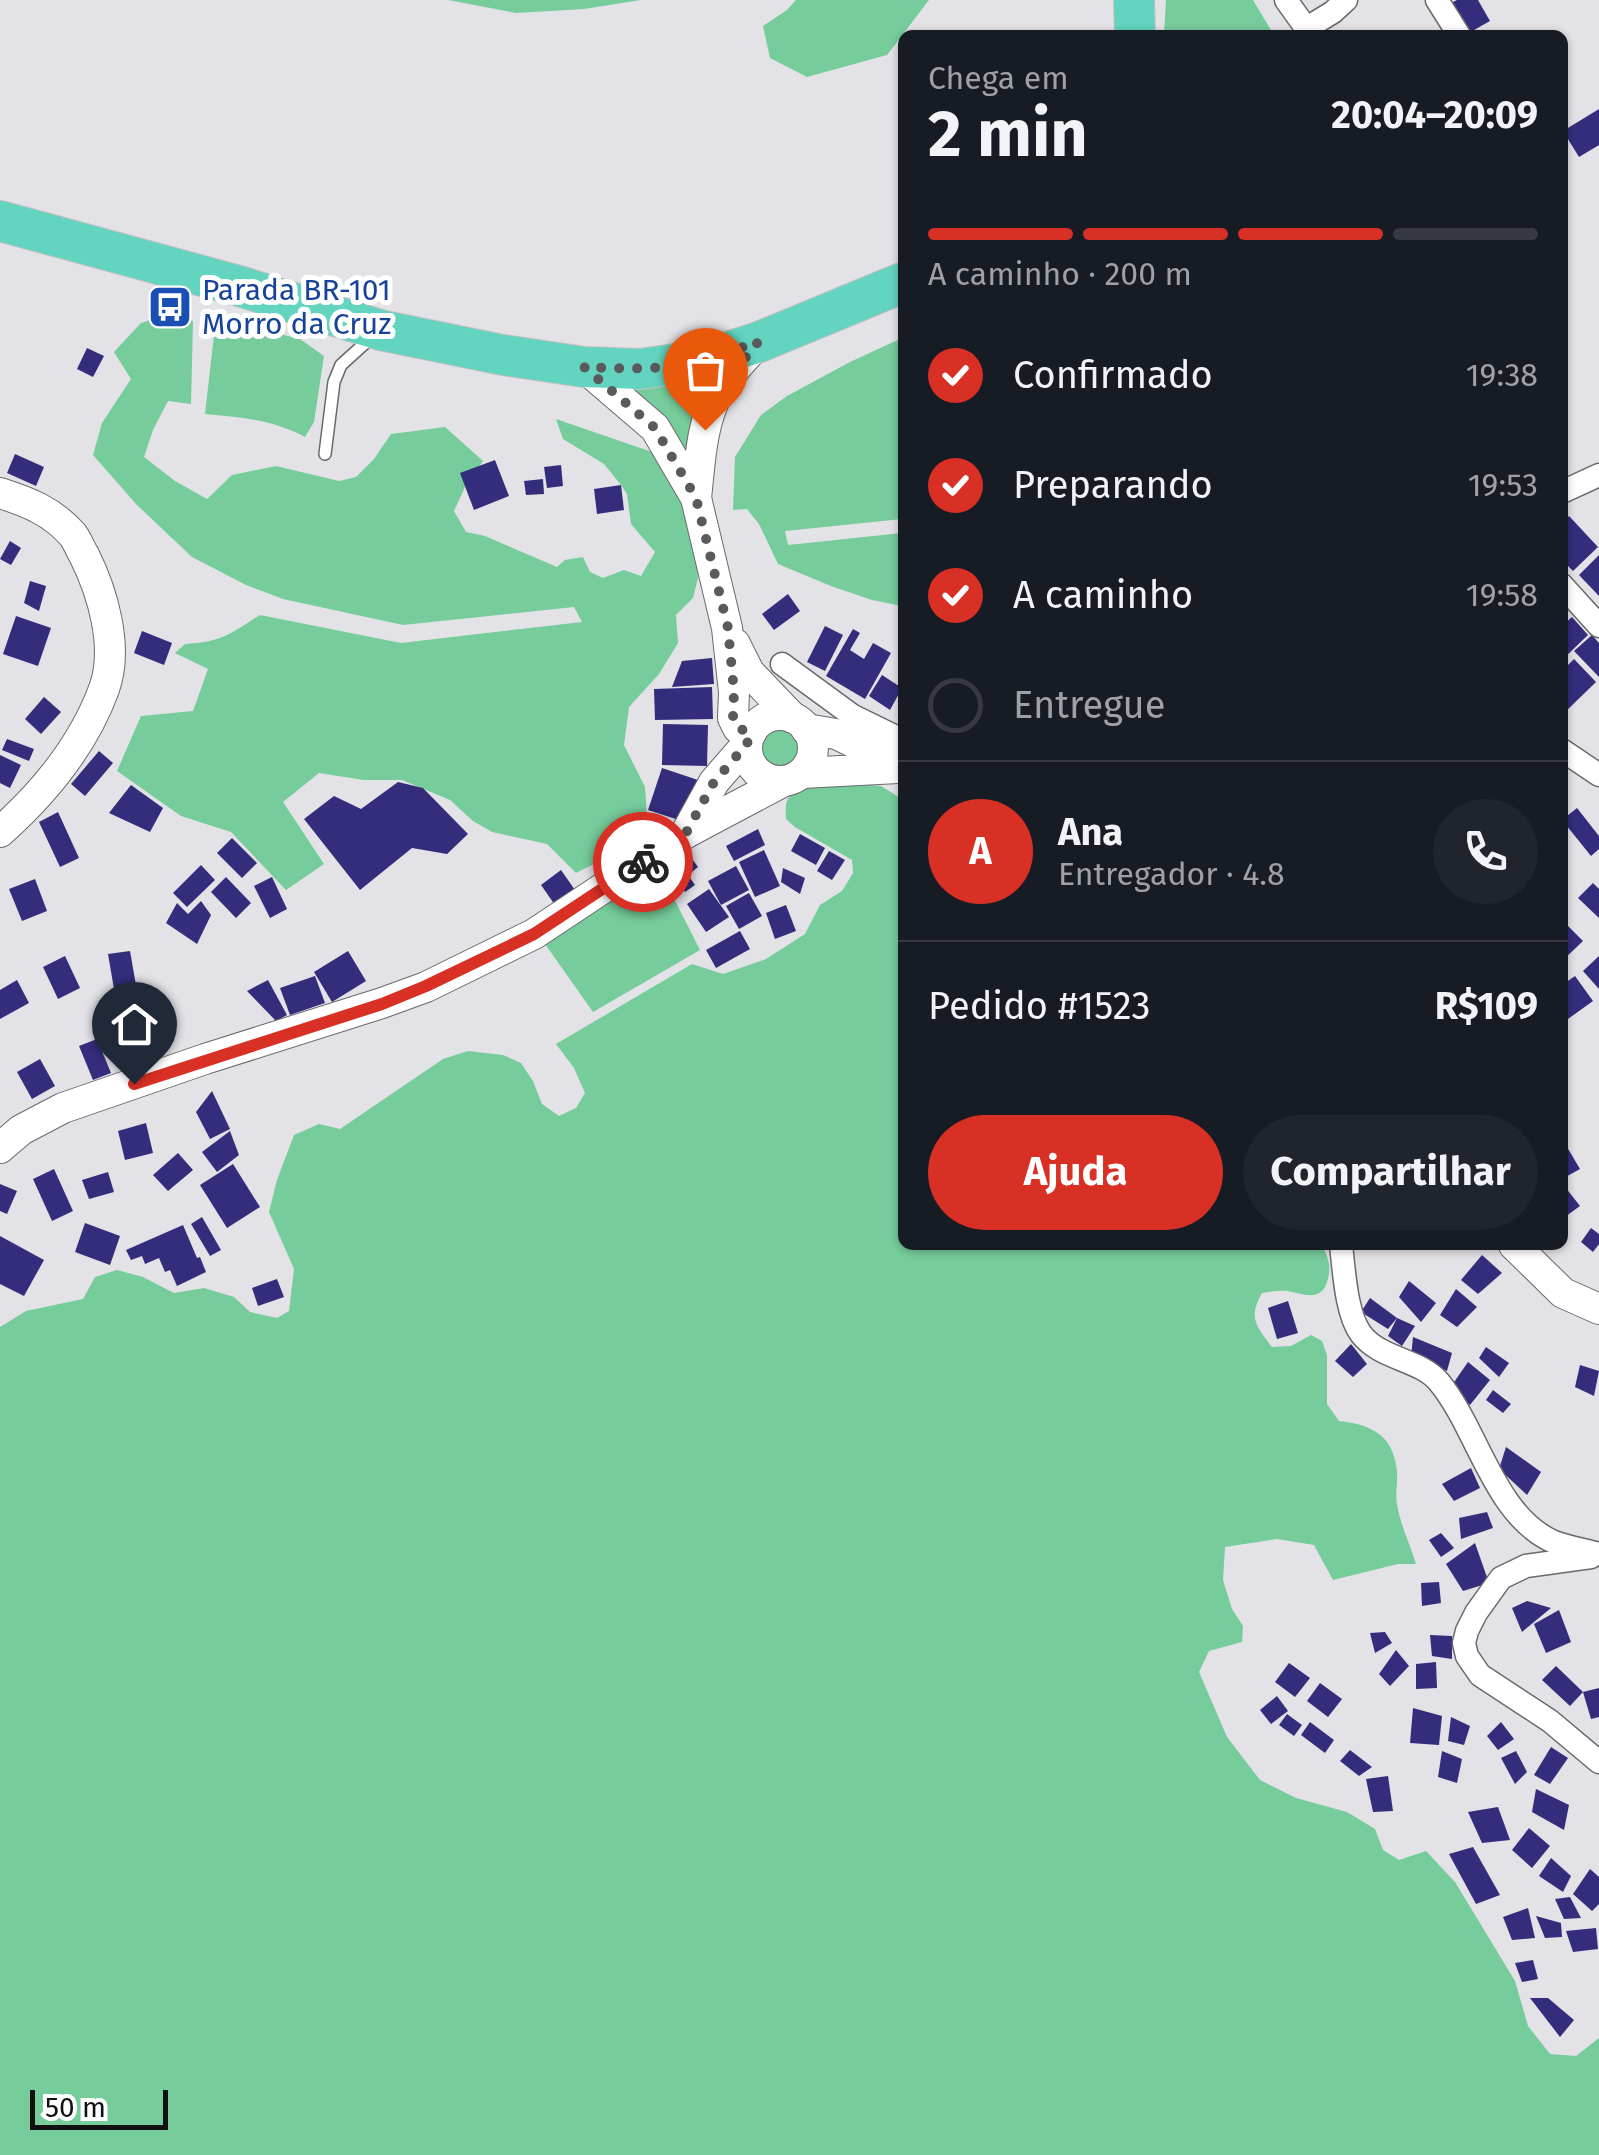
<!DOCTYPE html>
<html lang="pt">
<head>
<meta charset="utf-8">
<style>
	body { margin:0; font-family:"Fira Sans",sans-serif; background:#20242c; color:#f1f3f6; height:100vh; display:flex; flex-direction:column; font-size:38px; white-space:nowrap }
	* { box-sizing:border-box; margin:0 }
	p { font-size:32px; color:#9ea1a6 }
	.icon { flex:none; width:55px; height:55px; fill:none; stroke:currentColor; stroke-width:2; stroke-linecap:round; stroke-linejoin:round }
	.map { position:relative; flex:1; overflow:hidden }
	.sheet { position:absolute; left:898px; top:30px; width:670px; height:1220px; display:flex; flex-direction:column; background:#171b24; border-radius:15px; box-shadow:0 2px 8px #0004 }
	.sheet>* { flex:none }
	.scale { position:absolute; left:30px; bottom:25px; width:138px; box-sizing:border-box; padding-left:10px; border:5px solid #111112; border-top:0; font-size:28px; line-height:35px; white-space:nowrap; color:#111112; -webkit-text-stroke:8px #fff; paint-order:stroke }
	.pin { position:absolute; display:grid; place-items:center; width:85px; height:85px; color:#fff; margin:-102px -42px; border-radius:50% 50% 50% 0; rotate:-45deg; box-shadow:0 0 10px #0007 }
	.pin .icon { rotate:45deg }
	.courier { position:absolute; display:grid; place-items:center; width:100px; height:100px; margin:-50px; border:8px solid #d93025; border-radius:50%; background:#fff; color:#222; box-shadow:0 2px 12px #0007 }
	.headline em { font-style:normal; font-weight:700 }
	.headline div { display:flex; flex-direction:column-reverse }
	.headline { display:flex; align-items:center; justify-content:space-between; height:170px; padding:0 30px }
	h1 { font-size:65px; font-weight:700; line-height:75px }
	.bar { display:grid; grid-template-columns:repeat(4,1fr); gap:15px 10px; align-content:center; height:120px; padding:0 30px }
	.bar i { height:12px; border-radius:8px; background:#363941 }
	.bar .on { background:#d93025 }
	.bar p { grid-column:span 4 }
	.line { display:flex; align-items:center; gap:25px; padding:0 30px; border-top:2px solid #363941 }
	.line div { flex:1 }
	.round { display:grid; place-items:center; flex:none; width:105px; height:105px; border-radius:52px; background:#20242c }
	ol { padding:0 30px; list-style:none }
	li { display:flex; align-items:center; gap:30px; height:110px }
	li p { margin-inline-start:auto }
	li .icon { padding:10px; border-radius:50%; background:#d93025; color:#fff; stroke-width:4 }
	li:last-child { color:#9ea1a6 }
	li i { width:55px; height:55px; border:5px solid #363941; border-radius:50% }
	.button { display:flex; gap:20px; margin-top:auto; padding:20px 30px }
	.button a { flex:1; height:115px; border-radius:60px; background:#d93025; color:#fff; font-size:40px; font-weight:700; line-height:115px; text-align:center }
	.button a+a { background:#20242c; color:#f1f3f6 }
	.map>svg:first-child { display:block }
	.green { fill:#76cc9b }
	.building { fill:#332d7c }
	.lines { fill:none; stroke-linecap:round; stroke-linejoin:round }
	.lane-casing { stroke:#69696d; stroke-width:14 }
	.street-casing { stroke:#69696d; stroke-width:25 }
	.secondary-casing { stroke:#69696d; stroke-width:32 }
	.highway-casing { stroke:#c1c1c1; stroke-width:42 }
	.lane { stroke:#fff; stroke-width:11 }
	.street { stroke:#fff; stroke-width:22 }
	.secondary { stroke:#fff; stroke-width:30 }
	.highway { stroke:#63d4bf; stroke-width:40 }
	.done { stroke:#5a5a5d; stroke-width:10; stroke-dasharray:0 18 }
	.route { stroke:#d93025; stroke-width:12 }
	.labels { text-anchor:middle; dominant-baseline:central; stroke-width:10; stroke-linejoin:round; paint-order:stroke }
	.transit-label { font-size:30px; fill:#164399; stroke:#fff; text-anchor:start }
</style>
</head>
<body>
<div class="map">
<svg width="1599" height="2155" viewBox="0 0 1599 2155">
	<rect width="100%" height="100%" fill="#e2e2e7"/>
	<!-- green -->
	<g class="green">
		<path d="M448,0H641L584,9L516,13Z"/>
		<path d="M796,0H929L887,55L807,77L770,58L763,26L787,10Z"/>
		<path d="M1166,0H1253L1274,35H1164Z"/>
		<path d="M170,314L193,321L191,404L168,401L153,430L144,457L175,481L207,499L232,475L276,466L339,481L356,477L374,459L391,434L445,427L483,461L465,487L454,511L466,532L485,536L557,567L565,560L583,557L590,572L603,578L624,570L641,576L655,552L631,524L627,494L621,485L604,464L563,439L556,419L655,453L689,508L696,537L698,578L693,598L676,615L678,643L659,674L629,707L624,745L645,787L648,830L626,848L576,873L547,844L492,832L473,821L450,800L402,780H364L319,773L283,802L324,864L286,890L231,832L181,816L117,771L141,716L193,711L208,669L175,653L185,644C222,642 230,634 260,615L401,643L582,622L574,607L403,625L283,599L246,585L192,557L136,504L93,455L102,423L131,379L114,352L141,323Z"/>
		<path d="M216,318L300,339L324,356L314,422L305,437C274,420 240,417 205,414Z"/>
		<path d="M902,338V519L785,531L788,545L902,533V606L872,600L831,586L778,564L759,524L747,509L733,510L735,457L761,415L787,396L850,362Z"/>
		<path d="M710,375L691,460L619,387Z"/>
		<circle cx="779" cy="748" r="22"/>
		<path d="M844,783L881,786L902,799V1245H1298L1323,1247C1329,1260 1331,1265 1328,1279C1322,1303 1304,1294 1287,1291C1279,1290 1270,1292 1262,1293C1248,1318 1256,1326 1272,1347L1291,1346L1311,1335L1322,1341L1327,1355V1404L1339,1421C1373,1425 1394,1436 1397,1472C1398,1482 1395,1493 1397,1504C1400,1524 1410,1544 1416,1564H1398L1333,1580L1314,1545L1277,1539L1225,1547L1223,1580L1232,1609L1243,1626L1242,1642L1209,1651L1199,1672L1227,1737L1260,1780L1296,1798L1347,1812L1375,1829L1383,1850L1399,1860L1426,1851L1455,1882L1515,1981L1528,2026L1550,2054L1576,2056L1599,2038V2155H0V1327L26,1311L83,1299L95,1277L117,1270L143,1277L174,1293L204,1288L234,1297L250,1312L277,1318L289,1311L294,1269L269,1212L277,1180L294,1135L319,1124L340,1129L443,1059L468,1051L503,1055L521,1063L533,1081L542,1104L559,1116L576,1108L585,1093L574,1068L556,1044L692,964L723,974L766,959L805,934L820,905L842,891L853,873L852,860L795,827L786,819C786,815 785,805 787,801C793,784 828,785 844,783Z"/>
		<path d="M659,869L700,950L593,1012L545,944Z"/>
	</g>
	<!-- building -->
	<g class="building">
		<path d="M1457,0H1478L1490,21L1467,34L1451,3Z"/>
		<path d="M1599,109V145L1579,157L1563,131Z"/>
		<path d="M87,348L104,356L93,377L77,369Z"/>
		<path d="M15,454L44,467L36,486L7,473Z"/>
		<path d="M495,460L509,496L474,510L460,473Z"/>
		<path d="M561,465L563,486L547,488L544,467Z"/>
		<path d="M543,479L544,494L526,495L524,481Z"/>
		<path d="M621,485L624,510L597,514L594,489Z"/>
		<path d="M1569,516L1598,547L1573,571L1562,560V523Z"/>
		<path d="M10,541L21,548L11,565L0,559Z"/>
		<path d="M1599,555V596L1579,575Z"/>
		<path d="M30,581L46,586L39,611L24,603Z"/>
		<path d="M788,594L800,611L774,630L762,614Z"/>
		<path d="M16,616L51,628L38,666L3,654Z"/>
		<path d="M1572,617L1588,635L1562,660V626Z"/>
		<path d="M825,626L843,635L825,671L807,662Z"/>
		<path d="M853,629L860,633L850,650L864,659L873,643L891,653L865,699L826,676Z"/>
		<path d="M142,631L172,643L164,665L134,653Z"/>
		<path d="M1592,635L1599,643V677L1574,651Z"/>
		<path d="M712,658L714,684L672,687L682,661Z"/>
		<path d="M1574,659L1596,682L1562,715V671Z"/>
		<path d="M882,675L902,688L890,710L869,696Z"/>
		<path d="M712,687L713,719L655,720L654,689Z"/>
		<path d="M44,697L61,712L41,734L25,719Z"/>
		<path d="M663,724L708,725L707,766L662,765Z"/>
		<path d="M7,739L34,749L29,761L2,750Z"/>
		<path d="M99,751L113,763L85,796L71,784Z"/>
		<path d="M0,755L21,765L10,788L0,783Z"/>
		<path d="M662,768L698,780L685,822L648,810Z"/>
		<path d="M398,782L423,788L468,834L447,854L412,848L360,890L304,819L334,796L361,809Z"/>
		<path d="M131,785L163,808L150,832L109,813Z"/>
		<path d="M1577,808L1599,836V849L1591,856L1562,820Z"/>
		<path d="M58,812L79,858L60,867L39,822Z"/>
		<path d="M758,829L765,845L734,861L726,846Z"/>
		<path d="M800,834L825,848L816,865L791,851Z"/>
		<path d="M232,838L257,863L242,878L217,853Z"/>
		<path d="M764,850L780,886L755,897L739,862Z"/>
		<path d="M829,851L845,860L832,880L817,871Z"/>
		<path d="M687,852L698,867L688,875L695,885L685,892L667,868Z"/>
		<path d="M201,865L215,880L187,907L173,893Z"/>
		<path d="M736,866L749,890L721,905L708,881Z"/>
		<path d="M783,868L805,878L800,894L781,882Z"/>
		<path d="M561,870L575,890L555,905L541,885Z"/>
		<path d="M226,877L251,903L236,918L211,892Z"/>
		<path d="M272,877L287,909L270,918L254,886Z"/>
		<path d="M35,879L47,911L22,921L9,889Z"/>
		<path d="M1593,883L1599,889V918L1578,898Z"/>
		<path d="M709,889L729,917L706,932L687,904Z"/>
		<path d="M749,893L762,916L739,929L726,906Z"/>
		<path d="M201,901L211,915L197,944L166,923L177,903L188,914Z"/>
		<path d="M786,905L796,931L775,939L766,913Z"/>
		<path d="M1562,920L1583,941L1562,961Z"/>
		<path d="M740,931L750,949L716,968L706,950Z"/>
		<path d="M130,951L137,991L115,995L108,954Z"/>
		<path d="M348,951L366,981L332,1002L314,972Z"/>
		<path d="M65,956L80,988L58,999L43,967Z"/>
		<path d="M1599,956V989L1583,971Z"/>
		<path d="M315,976L325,1003L290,1015L280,988Z"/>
		<path d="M1575,976L1593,1001L1568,1019L1562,1012V985Z"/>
		<path d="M17,980L29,1003L0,1019V990Z"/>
		<path d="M268,980L287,1015L276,1021L247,991Z"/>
		<path d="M97,1039L111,1073L93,1080L79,1046Z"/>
		<path d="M40,1059L55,1086L32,1099L17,1072Z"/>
		<path d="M212,1091L230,1129L210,1139L196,1112Z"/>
		<path d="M146,1123L153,1153L125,1160L118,1131Z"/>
		<path d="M230,1131L239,1155L217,1172L202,1152Z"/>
		<path d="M1567,1147L1580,1169L1562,1179V1149Z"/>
		<path d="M178,1153L193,1170L168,1191L153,1175Z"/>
		<path d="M233,1164L260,1207L227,1228L200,1185Z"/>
		<path d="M54,1169L73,1211L52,1221L33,1179Z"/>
		<path d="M108,1172L114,1192L89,1199L82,1180Z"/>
		<path d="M1562,1183L1580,1206L1562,1219Z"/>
		<path d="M0,1184L17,1191L7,1214L0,1211Z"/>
		<path d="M202,1217L221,1250L210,1256L191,1224Z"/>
		<path d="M85,1223L120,1236L110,1265L75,1252Z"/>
		<path d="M183,1225L197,1258L200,1257L206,1272L177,1286L170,1270L165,1272L159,1258L145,1264L142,1256L131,1260L126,1250Z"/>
		<path d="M1591,1228L1599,1234V1244L1593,1252L1581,1242Z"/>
		<path d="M0,1236L44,1260L24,1296L0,1284Z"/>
		<path d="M1482,1255L1502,1273L1478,1294L1461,1280Z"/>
		<path d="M277,1279L284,1297L258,1306L252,1288Z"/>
		<path d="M1409,1281L1436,1303L1421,1322L1399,1297Z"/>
		<path d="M1456,1289L1477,1307L1457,1327L1440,1315Z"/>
		<path d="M1370,1298L1397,1318L1388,1329L1361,1312Z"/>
		<path d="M1288,1301L1298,1333L1277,1339L1268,1308Z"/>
		<path d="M1397,1318L1415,1326L1402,1346L1388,1336Z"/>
		<path d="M1413,1337L1452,1353L1447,1371L1411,1357Z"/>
		<path d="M1351,1344L1367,1364L1353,1377L1335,1361Z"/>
		<path d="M1486,1347L1509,1363L1499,1377L1479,1358Z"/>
		<path d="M1468,1362L1490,1380L1470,1405L1450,1388Z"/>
		<path d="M1580,1365L1599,1371L1594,1396L1575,1387Z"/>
		<path d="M1493,1390L1511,1404L1503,1413L1486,1400Z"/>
		<path d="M1506,1447L1541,1472L1527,1495L1499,1469Z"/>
		<path d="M1471,1468L1480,1488L1454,1501L1442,1484Z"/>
		<path d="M1487,1512L1493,1528L1461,1539L1459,1518Z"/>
		<path d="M1441,1533L1454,1548L1441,1557L1429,1540Z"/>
		<path d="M1475,1543L1489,1583L1463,1591L1446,1564Z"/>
		<path d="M1439,1582L1441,1603L1422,1606L1421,1583Z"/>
		<path d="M1527,1601L1551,1608L1522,1632L1512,1608Z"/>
		<path d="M1559,1610L1571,1642L1546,1653L1534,1624Z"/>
		<path d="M1385,1632L1392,1643L1375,1653L1370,1633Z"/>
		<path d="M1430,1635L1452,1636V1659L1432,1656Z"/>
		<path d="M1396,1650L1409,1666L1390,1686L1379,1674Z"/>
		<path d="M1436,1662L1437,1688L1416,1689V1664Z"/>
		<path d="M1289,1663L1310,1678L1295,1697L1275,1682Z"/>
		<path d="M1556,1666L1583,1692L1570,1706L1542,1680Z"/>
		<path d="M1320,1683L1342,1699L1328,1717L1307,1701Z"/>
		<path d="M1599,1688V1717L1591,1719L1583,1692Z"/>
		<path d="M1277,1696L1288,1711L1271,1724L1260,1710Z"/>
		<path d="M1413,1708L1442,1716L1439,1745L1410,1743Z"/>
		<path d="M1287,1714L1302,1725L1294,1736L1279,1725Z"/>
		<path d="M1451,1717L1470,1726L1464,1745L1448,1741Z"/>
		<path d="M1310,1722L1334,1740L1325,1753L1301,1735Z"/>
		<path d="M1501,1722L1514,1739L1498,1750L1487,1736Z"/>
		<path d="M1551,1747L1568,1758L1550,1784L1534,1775Z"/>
		<path d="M1350,1750L1372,1767L1359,1776L1340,1761Z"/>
		<path d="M1442,1751L1462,1759L1457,1783L1438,1777Z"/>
		<path d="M1516,1751L1527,1772L1515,1784L1501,1758Z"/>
		<path d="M1388,1776L1393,1811L1373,1812L1366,1779Z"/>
		<path d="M1536,1789L1569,1805L1564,1830L1532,1812Z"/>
		<path d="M1498,1807L1510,1840L1482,1843L1468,1812Z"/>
		<path d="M1529,1828L1550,1846L1532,1868L1512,1850Z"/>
		<path d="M1473,1847L1500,1895L1476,1904L1449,1854Z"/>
		<path d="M1551,1858L1571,1876L1563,1892L1539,1876Z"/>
		<path d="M1590,1869L1599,1877V1904L1592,1911L1573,1894Z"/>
		<path d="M1570,1897L1581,1918L1564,1919L1555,1899Z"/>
		<path d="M1528,1908L1535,1938L1512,1940L1503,1917Z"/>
		<path d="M1536,1916L1561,1923L1562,1937L1545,1938Z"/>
		<path d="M1596,1928L1598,1949L1573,1952L1566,1931Z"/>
		<path d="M1533,1960L1538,1979L1522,1982L1515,1963Z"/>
		<path d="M1530,1998H1548L1574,2020L1560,2037Z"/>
	</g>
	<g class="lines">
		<defs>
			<path id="lane" d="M325,454L334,382L341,365L373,336"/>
			<g id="street">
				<path d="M1286,0L1311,35"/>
				<path d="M1437,0L1459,35"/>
				<path d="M1307,28L1333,12L1346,0"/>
				<path d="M1562,492L1599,475"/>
				<path d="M1562,585L1599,626"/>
				<path d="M782,664L853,716L902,740"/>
				<path d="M1562,750L1599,775"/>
				<path d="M1341,1245C1344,1270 1346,1314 1361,1334C1381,1360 1420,1359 1439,1382C1478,1429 1494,1516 1554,1542C1568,1547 1585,1550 1599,1554"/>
				<path d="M1591,1557L1526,1566L1501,1578L1476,1613L1467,1631L1464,1643L1467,1656L1480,1675L1550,1721L1599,1762"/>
			</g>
			<g id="secondary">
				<path d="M584,367L655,428L696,498L727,628L734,692L733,718L738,728L751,733"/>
				<path d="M0,493C28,502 52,511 73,535C77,540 80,549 84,555C103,593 119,648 104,689C83,746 45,792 0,832"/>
				<path d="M696,498C700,463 701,423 719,391C729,373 745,358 759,342"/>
				<path d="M735,644L749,672L793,718"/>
				<circle cx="780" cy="748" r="33"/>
				<path d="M806,729L836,734L902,765"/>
				<path d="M802,773L898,768"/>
				<path d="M686,833L714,782L747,744"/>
				<path d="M0,1148L21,1130L63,1108L205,1059L382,1003L426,987L534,934L686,833L784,781"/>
				<path d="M1514,1245L1563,1293L1599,1309"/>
			</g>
			<g id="highway">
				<path d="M1134,0L1135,35"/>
				<path d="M0,221L239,286L380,330L503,355L584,367L640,369L703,360L759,342L902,283"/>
			</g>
		</defs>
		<!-- lane casing -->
		<use href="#lane" class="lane-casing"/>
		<!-- street casing -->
		<use href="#street" class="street-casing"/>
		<!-- secondary casing -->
		<use href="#secondary" class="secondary-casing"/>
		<!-- highway casing -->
		<use href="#highway" class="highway-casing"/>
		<!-- lane -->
		<use href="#lane" class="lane"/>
		<!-- street -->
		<use href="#street" class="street"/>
		<!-- secondary -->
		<use href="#secondary" class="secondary"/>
		<!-- highway -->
		<use href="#highway" class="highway"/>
	</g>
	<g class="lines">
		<!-- done -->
		<path class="done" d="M643,862L686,833L714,782L747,744L750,733L738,728L733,718L734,692L728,628L696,498L655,428L584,367C614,368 644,370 673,366C703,362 730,351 758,342L719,391L705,430"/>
		<!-- route -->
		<path class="route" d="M134,1084L382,1004L426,986L534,934L643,862"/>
	</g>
	<!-- icons -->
	<defs>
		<symbol id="bus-square" viewBox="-11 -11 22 22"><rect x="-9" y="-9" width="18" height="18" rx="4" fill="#1a4fb4" stroke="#fff"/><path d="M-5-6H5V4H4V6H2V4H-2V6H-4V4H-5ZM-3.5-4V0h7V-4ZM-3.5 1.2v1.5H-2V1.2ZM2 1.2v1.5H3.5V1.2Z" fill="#fff"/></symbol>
	</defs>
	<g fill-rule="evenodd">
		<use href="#bus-square" x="145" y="282" width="50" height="50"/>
	</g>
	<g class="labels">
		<!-- transit labels -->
		<g class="transit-label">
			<text x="202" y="290">Parada BR-101<tspan x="202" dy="34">Morro da Cruz</tspan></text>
		</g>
	</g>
</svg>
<div class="scale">50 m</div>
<div class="pin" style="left:705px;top:430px;background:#ea580c"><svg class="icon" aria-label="bag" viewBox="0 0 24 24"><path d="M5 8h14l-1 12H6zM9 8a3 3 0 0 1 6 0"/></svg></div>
<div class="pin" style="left:134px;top:1084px;background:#1f2937"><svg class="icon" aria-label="home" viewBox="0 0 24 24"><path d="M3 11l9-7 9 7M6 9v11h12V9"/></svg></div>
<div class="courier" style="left:643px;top:862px"><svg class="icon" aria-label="bike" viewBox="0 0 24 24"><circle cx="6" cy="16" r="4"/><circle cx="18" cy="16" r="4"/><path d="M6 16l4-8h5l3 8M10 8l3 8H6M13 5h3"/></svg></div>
<section class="sheet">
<div class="headline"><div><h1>2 min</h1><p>Chega em</p></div><em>20:04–20:09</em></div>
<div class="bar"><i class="on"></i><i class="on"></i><i class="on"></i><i></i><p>A caminho · 200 m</p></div>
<ol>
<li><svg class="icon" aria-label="check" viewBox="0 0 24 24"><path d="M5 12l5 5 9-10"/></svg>Confirmado<p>19:38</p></li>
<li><svg class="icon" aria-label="check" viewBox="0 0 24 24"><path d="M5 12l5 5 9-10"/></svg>Preparando<p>19:53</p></li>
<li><svg class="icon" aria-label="check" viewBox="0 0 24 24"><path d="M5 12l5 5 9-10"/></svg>A caminho<p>19:58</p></li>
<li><i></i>Entregue</li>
</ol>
<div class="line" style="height:180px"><b class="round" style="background:#d93025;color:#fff">A</b><div><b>Ana</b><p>Entregador · 4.8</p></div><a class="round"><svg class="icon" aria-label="phone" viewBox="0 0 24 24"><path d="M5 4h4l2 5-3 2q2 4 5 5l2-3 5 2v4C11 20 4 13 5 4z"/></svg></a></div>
<div class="line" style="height:130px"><div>Pedido #1523</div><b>R$109</b></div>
<div class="button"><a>Ajuda</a><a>Compartilhar</a></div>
</section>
</div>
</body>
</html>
